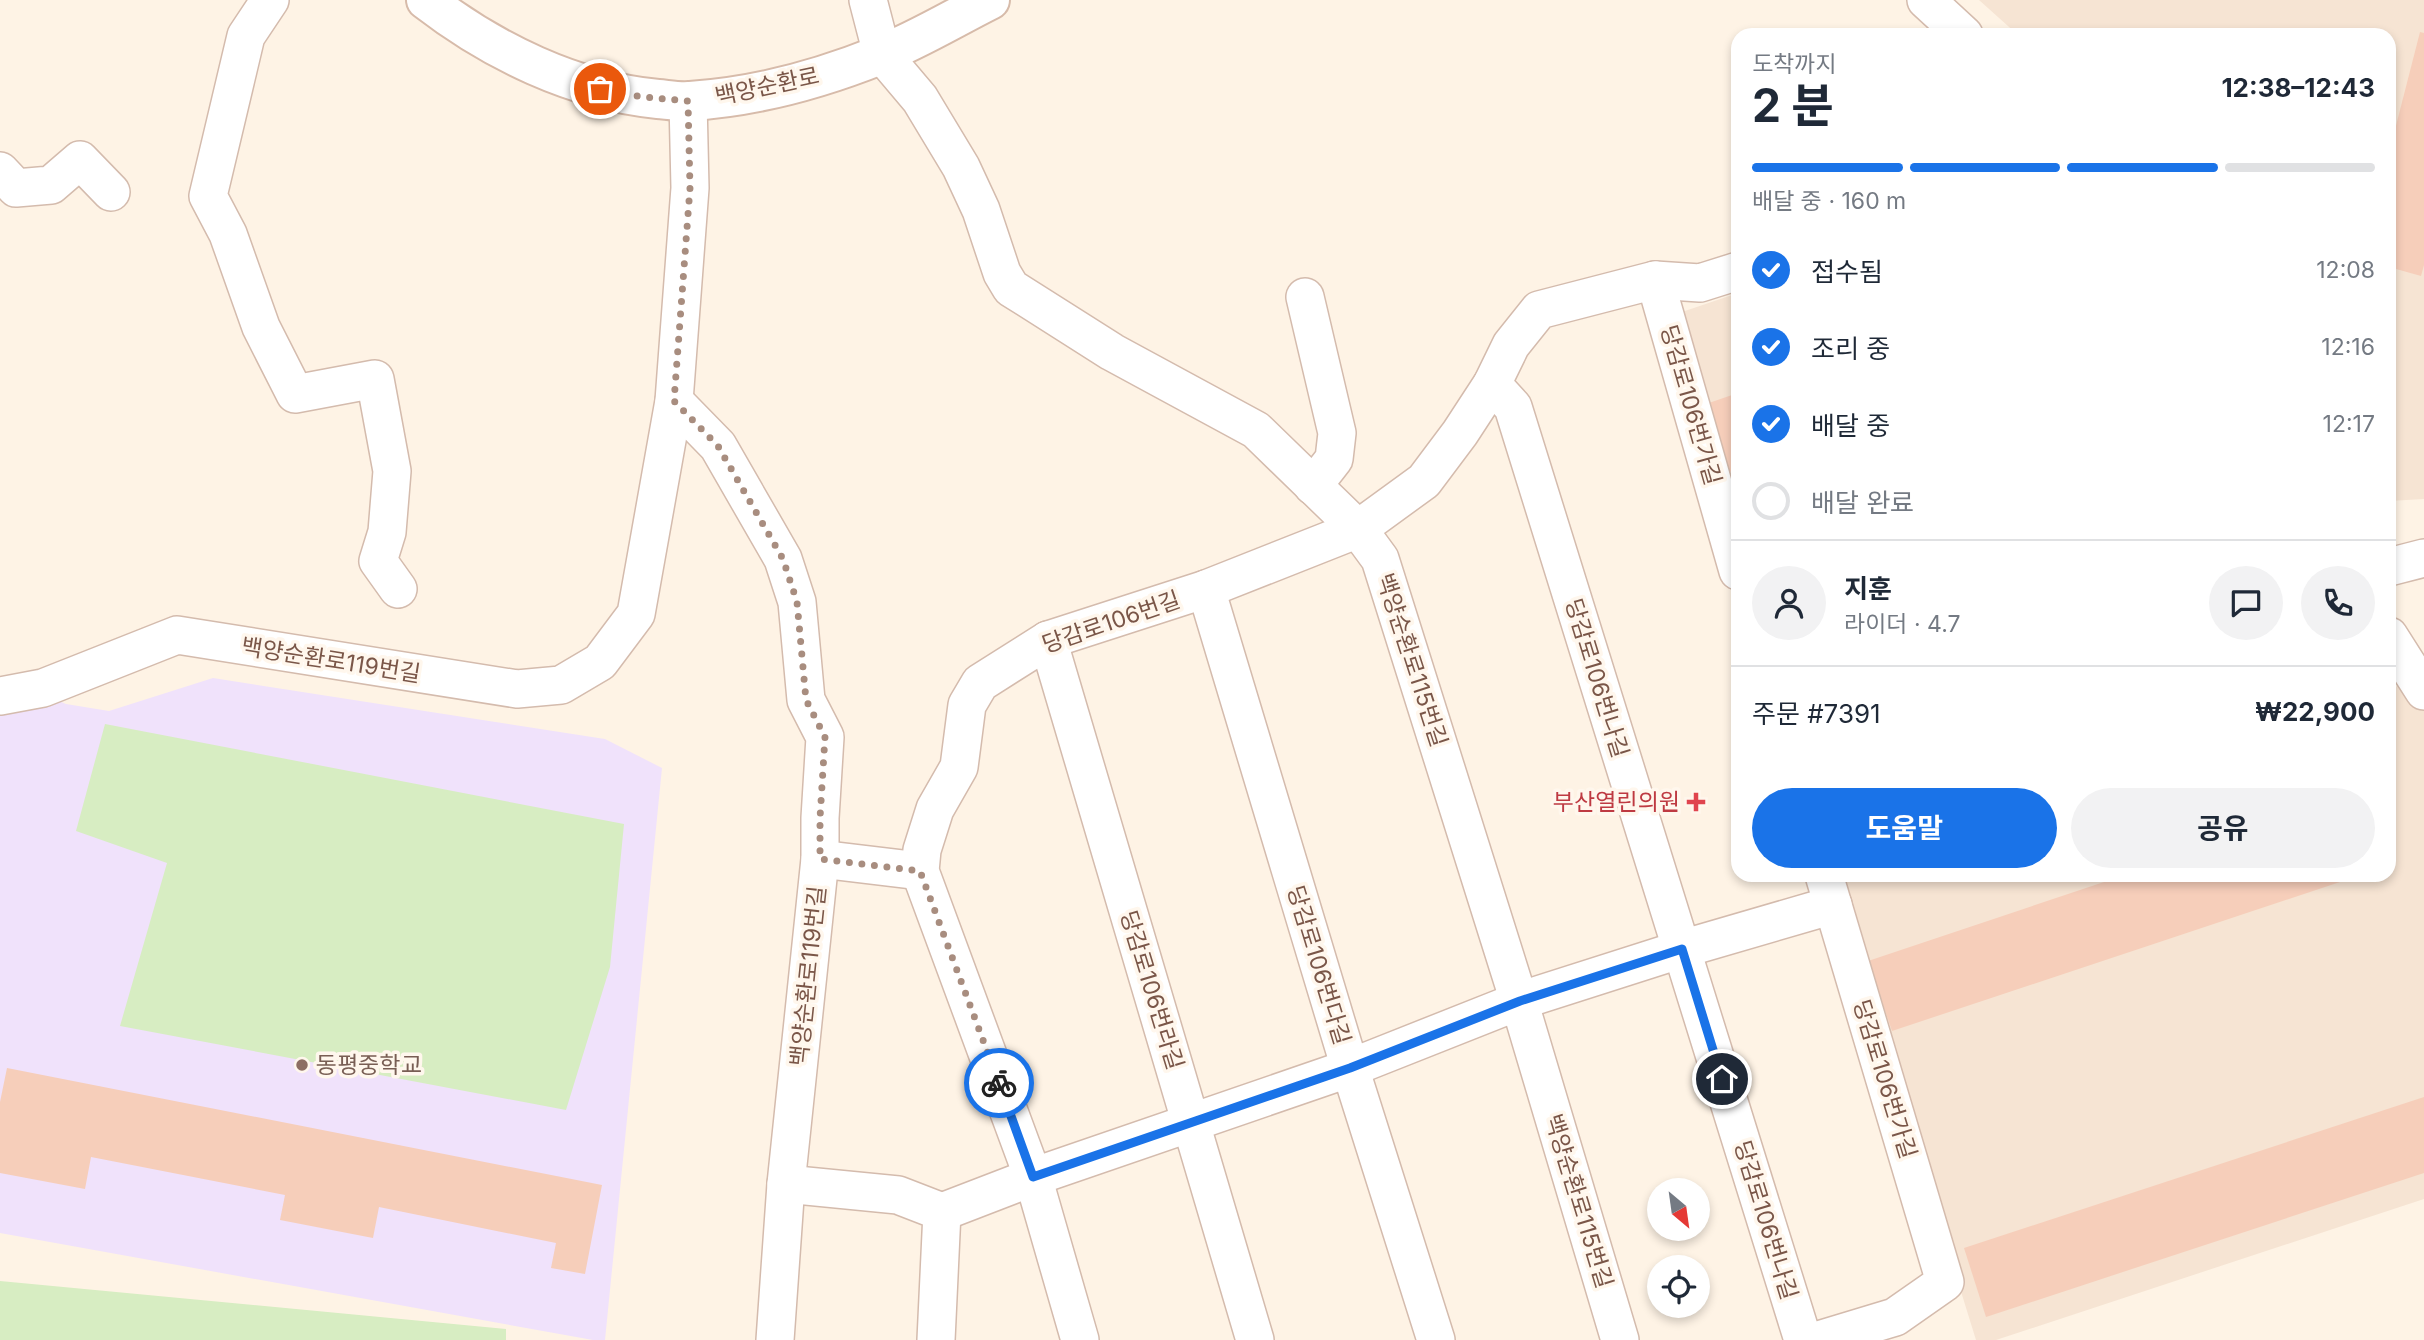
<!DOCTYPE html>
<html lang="ko">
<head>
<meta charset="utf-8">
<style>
	body { margin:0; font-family:Inter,"Noto Sans KR",sans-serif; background:#f2f2f3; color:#1f2937; height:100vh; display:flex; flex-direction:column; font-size:26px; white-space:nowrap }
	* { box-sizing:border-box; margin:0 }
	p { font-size:23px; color:#747a83 }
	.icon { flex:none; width:38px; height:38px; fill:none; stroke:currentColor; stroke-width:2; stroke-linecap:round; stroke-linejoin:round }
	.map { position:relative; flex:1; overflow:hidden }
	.sheet { position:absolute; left:1731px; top:28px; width:665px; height:854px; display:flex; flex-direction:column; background:#fff; border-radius:21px; box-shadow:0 4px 10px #0003 }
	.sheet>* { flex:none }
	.needle { width:46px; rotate:151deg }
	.tools { position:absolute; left:1647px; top:1178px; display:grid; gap:14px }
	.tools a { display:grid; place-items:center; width:63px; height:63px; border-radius:50%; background:#fff; box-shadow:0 4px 10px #0003; font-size:35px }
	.pin { position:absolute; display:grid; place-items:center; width:60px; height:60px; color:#fff; margin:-30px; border:4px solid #fff; border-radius:50%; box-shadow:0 2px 7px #0007 }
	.courier { position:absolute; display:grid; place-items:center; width:70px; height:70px; margin:-35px; border:5px solid #1a73e8; border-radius:50%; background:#fff; color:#222; box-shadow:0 2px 9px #0007 }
	.summary em { font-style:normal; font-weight:700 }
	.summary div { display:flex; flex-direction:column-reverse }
	.summary { display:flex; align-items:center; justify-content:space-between; height:119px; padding:0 21px }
	h1 { font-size:46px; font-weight:700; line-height:52px }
	.bar { display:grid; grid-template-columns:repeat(4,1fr); gap:10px 7px; align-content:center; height:84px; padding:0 21px }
	.bar i { height:9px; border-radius:5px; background:#e0e1e3 }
	.bar .current { background:#1a73e8 }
	.bar p { grid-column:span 4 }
	.line { display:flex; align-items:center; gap:18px; padding:0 21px; border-top:2px solid #e0e1e3 }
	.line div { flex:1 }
	.round { display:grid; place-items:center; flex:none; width:74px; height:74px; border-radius:37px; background:#f2f2f3 }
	ol { padding:0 21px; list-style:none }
	li { display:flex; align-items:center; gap:21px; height:77px }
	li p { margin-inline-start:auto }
	li .icon { padding:7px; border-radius:50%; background:#1a73e8; color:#fff; stroke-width:4 }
	li:last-child { color:#747a83 }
	li i { width:38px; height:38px; border:4px solid #e0e1e3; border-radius:50% }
	.action { display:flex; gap:14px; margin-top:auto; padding:14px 21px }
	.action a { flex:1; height:80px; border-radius:42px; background:#1a73e8; color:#fff; font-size:28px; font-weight:700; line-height:80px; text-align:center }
	.action a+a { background:#f2f2f3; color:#1f2937 }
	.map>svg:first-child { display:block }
	.residential { fill:#f6e4d3 }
	.education { fill:#f0e2fb }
	.green { fill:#d7edc2 }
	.building { fill:#f6ceba }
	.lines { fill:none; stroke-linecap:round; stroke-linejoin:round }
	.street-casing { stroke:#d4bbad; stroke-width:40 }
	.secondary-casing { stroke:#d7bbaa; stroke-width:42 }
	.street { stroke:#fff; stroke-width:37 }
	.secondary { stroke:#fff; stroke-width:38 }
	.done { stroke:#a88d7f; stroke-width:7; stroke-dasharray:0 12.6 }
	.route { stroke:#1a73e8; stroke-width:9 }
	.health-dot { fill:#e0444e; stroke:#fff7ed; stroke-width:2.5 }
	.education-dot { fill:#8d6e63; stroke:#fff7ed; stroke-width:2.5 }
	.labels { text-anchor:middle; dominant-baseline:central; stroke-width:7; stroke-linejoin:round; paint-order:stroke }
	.street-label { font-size:23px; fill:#7a5648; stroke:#fff7ed }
	.health-label { font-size:23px; fill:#be3a42; stroke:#fff7ed; text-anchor:end }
	.education-label { font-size:23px; fill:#785e54; stroke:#fff7ed; text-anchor:start }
</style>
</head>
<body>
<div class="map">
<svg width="2424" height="1340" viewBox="0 0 2424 1340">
	<rect width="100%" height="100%" fill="#fef3e5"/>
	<!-- residential -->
	<g class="residential">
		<path d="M1979,0H2424V499L2389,501V35H2018Z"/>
		<path d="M1738,293V569L1682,312Z"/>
		<path d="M2424,670V1199L1996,1340H1976L1832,875H2389V681L2394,688Z"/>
	</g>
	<!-- education -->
	<path class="education" d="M0,676L66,704L109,711L213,678L605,739L662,768L605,1340H593L0,1233Z"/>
	<!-- green -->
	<g class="green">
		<path d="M105,724L624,824L610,967L566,1110L120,1026L167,863L76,831Z"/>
		<path d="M0,1281L506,1329V1340H0Z"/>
	</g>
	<!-- building -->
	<g class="building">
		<path d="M2420,32L2424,33V265L2421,276L2389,267V153Z"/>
		<path d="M1738,393V469L1723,474L1700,406Z"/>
		<path d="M2125,875H2361L1892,1031L1868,961Z"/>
		<path d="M7,1068L602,1185L585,1274L551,1268L556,1243L379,1207L373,1238L280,1220L285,1195L91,1157L85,1189L0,1173V1102Z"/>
		<path d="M2424,1097V1173L1986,1317L1964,1248Z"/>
	</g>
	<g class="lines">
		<defs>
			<g id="street">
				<path d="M270,0L246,36L208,196L228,234L261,327L295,394L375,379L392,471L387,532L378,561L398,589"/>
				<path d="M868,0L882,54L920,99L961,167L981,210L1002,273L1011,288L1112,352L1256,430L1358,529L1380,559L1519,1001L1620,1340"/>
				<path d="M1926,0L1964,35"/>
				<path d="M0,171L16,188L51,185L80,160L111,192"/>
				<path d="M1655,280L1738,571"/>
				<path d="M1305,297L1337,433L1334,459L1313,486"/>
				<path d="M1492,384L1513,407L1803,1340"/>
				<path d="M674,401L718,446L783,559L797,602L806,700L825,737L820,818V859L786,1184L775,1340"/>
				<path d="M2389,567L2424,558"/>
				<path d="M1206,589L1350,1068L1436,1340"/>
				<path d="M2389,636L2424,691"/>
				<path d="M1048,640L1255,1340"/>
				<path d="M0,696L43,688L177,635L517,689L561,685L600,662L636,614L674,401L690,188L688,101"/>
				<path d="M820,859L920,871"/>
				<path d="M786,1184L898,1195L942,1212L936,1340"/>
				<path d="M942,1212L1033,1177L1350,1068L1519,1001L1682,949L1833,905"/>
				<path d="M1080,1340L1033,1177L920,871L922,850L935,809L959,767L967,705L980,683L1048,640L1206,589L1358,529L1424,481L1460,433L1492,384L1511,345L1539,310L1655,280L1700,283L1738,271"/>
				<path d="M1819,1340L1895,1317L1945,1282L1824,875"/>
			</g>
			<path id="secondary" d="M426,0C492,51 574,91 658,99C669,100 680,102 690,101C755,97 820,79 880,55C918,40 954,18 990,0"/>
		</defs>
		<!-- street casing -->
		<use href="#street" class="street-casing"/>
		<!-- secondary casing -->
		<use href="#secondary" class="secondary-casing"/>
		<!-- street -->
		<use href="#street" class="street"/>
		<!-- secondary -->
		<use href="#secondary" class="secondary"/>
	</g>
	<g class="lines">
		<!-- done -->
		<path class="done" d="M600,89L643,97L688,101L690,188L674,401L718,446L783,559L797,602L806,700L825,737L820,818V859L920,871L999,1083"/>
		<!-- route -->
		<path class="route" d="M999,1083L1033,1177L1350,1068L1520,1001L1682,949L1722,1079"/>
	</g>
	<!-- markers -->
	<path class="health-dot" d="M1692.5 791.5h7v7h7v7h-7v7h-7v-7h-7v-7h7z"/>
	<circle class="education-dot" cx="302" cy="1065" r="7"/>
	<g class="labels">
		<!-- street labels -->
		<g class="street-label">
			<text transform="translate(767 86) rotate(-12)">백양순환로</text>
			<text transform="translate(1691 405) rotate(74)">당감로106번가길</text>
			<text transform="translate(1111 622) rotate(-19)">당감로106번길</text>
			<text transform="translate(331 660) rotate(9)">백양순환로119번길</text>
			<text transform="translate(1412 660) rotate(72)">백양순환로115번길</text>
			<text transform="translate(1597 678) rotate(73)">당감로106번나길</text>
			<text transform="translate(1319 965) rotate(73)">당감로106번다길</text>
			<text transform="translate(808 976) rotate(-84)">백양순환로119번길</text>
			<text transform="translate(1152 990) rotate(73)">당감로106번라길</text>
			<text transform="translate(1885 1079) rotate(73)">당감로106번가길</text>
			<text transform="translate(1579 1201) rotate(73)">백양순환로115번길</text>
			<text transform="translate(1766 1220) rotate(73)">당감로106번나길</text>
		</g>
		<!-- health labels -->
		<g class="health-label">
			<text x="1680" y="802">부산열린의원</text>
		</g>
		<!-- education labels -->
		<g class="education-label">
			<text x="316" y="1065">동평중학교</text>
		</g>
	</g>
</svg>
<div class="tools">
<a><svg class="needle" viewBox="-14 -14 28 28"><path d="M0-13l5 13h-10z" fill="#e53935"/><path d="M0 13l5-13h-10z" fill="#747a83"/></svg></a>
<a><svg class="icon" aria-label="locate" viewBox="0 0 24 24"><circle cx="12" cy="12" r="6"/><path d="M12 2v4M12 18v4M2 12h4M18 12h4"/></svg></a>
</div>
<div class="pin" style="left:600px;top:89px;background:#ea580c"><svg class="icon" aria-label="bag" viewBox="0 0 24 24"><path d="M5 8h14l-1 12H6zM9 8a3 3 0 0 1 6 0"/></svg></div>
<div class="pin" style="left:1722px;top:1079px;background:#1f2937"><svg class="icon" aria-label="home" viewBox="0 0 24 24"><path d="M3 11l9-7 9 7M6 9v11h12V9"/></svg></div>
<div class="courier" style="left:999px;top:1083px"><svg class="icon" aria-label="bike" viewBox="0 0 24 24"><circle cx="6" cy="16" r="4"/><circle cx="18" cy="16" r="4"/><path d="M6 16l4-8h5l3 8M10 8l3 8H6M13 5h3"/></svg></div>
<section class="sheet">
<div class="summary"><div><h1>2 분</h1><p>도착까지</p></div><em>12:38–12:43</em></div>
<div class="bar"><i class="current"></i><i class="current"></i><i class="current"></i><i></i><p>배달 중 · 160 m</p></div>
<ol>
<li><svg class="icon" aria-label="check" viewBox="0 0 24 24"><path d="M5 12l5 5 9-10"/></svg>접수됨<p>12:08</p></li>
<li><svg class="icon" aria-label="check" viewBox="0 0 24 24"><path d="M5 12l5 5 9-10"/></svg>조리 중<p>12:16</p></li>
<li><svg class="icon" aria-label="check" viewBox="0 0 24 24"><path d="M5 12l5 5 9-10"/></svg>배달 중<p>12:17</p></li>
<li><i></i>배달 완료</li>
</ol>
<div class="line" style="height:126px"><a class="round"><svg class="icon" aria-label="person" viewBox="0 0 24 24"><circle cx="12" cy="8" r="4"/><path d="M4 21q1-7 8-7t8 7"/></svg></a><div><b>지훈</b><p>라이더 · 4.7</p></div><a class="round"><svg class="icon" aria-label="chat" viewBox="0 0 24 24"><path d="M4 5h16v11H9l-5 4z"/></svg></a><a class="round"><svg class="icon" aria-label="phone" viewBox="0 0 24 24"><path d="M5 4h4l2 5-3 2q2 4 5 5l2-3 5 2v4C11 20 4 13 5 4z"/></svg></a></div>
<div class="line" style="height:91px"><div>주문 #7391</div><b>₩22,900</b></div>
<div class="action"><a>도움말</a><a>공유</a></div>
</section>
</div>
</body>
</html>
